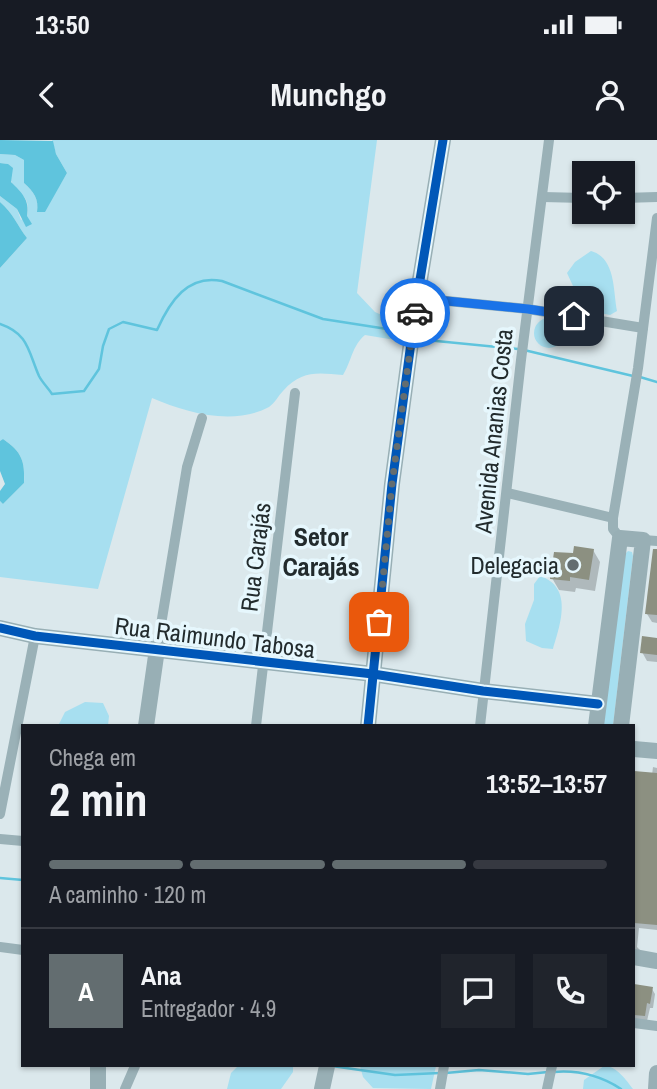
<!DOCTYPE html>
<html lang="pt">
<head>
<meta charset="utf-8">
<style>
	body { margin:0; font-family:"Archivo Narrow",sans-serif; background:#20242c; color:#f1f3f6; height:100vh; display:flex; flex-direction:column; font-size:26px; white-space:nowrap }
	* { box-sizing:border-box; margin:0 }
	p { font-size:23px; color:#9ea1a6 }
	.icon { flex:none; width:38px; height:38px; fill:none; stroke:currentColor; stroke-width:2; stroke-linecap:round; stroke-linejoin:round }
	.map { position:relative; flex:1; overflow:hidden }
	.sheet { position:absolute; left:21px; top:584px; width:614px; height:343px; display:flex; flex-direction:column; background:#171b24; border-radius:0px; box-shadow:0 2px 5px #0004 }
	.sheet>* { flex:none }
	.controls { position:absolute; left:572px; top:21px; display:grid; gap:14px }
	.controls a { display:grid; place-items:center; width:63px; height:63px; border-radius:0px; background:#171b24; box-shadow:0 2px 5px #0004; font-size:35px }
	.pin { position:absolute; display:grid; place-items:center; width:60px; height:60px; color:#fff; margin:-30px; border-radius:14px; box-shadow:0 4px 10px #0006 }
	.courier { position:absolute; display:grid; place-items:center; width:70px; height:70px; margin:-35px; border:5px solid #1a73e8; border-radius:50%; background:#fff; color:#222; box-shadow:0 2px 9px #0007 }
	.headline em { font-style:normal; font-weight:800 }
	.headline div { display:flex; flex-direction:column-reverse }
	.headline { display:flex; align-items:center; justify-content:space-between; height:119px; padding:0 28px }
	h1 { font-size:46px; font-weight:800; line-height:52px }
	.bar { display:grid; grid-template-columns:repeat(4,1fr); gap:10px 7px; align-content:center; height:84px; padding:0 28px }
	.bar i { height:9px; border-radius:5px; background:#363941 }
	.bar .active { background:#636d70 }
	.bar p { grid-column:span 4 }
	.line { display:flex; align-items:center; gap:18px; padding:0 28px; border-top:2px solid #363941 }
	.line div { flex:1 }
	.round { display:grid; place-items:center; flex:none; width:74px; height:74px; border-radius:0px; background:#20242c }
	.status { display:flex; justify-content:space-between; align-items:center; height:49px; padding:0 35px; background:#171b24; direction:ltr }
	.status svg { height:19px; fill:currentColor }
	header { display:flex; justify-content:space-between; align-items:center; height:91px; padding:0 28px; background:#171b24; font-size:32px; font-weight:800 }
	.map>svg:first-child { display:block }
	.green { fill:#a7dff0 }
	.water { fill:#5fc4dd }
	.shadow { fill:#0003 }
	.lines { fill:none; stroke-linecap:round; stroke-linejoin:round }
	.stream { stroke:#5fc4dd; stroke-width:2.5 }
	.building { fill:#8c9081 }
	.street { stroke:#9ab1b7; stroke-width:10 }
	.secondary { stroke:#98afb5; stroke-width:16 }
	.cycleway-casing { stroke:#e6f7fd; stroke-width:13 }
	.cycleway { stroke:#0057b8; stroke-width:9 }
	.done { stroke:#636d70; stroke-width:7; stroke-dasharray:0 12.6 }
	.route { stroke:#1a73e8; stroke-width:9 }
	.poi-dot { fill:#636d70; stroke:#e6f7fd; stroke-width:2.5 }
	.labels { text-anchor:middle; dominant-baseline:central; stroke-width:7; stroke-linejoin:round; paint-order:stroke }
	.street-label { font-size:24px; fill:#222b2d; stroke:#e6f7fd }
	.poi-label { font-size:24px; fill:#222b2d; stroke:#e6f7fd; text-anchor:end }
	.neighbourhood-label { font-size:26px; font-weight:bold; fill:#222b2d; stroke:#e6f7fd }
</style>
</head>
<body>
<div class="status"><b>13:50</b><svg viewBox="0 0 49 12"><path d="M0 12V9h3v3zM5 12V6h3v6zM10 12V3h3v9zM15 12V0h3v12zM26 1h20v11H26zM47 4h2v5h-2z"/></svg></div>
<header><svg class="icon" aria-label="back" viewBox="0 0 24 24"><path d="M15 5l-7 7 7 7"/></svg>Munchgo<svg class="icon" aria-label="person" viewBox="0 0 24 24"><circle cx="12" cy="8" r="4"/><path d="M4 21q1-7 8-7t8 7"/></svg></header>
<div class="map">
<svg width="657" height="949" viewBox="0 0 657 949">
	<rect width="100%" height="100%" fill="#dbe8ec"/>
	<!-- green -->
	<g class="green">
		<path d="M52,0H377L357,153L375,172L393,180L403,190L395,200L365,195C352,206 352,220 343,235C317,233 302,230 283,251C278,256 275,263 269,267C233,286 187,273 152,258L98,449L0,437V361L3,364L24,343C25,321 22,312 3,299L0,301V128L27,98C17,85 13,73 0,62V56L17,69L21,80L27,76C31,54 19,57 11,41C9,37 9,29 8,24L0,23V14L15,15L24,20V43C34,52 39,59 37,72H44L67,33L56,14Z"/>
		<path d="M591,111C616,118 613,151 617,171L610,175L589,171L564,173L560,168L562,163L570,158L573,146L567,133L575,122Z"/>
		<circle cx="549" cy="193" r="15"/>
		<path d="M628,411L632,412L633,416L613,586H603L625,414Z"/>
		<path d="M540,436C573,447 561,483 553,509L542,508L526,501L525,484L534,460V444Z"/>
		<path d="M85,562L103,563L109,576L108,586H58L65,572Z"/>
		<path d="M238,926H293V932L281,949H227L231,933Z"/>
		<path d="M360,926H436L431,949L373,948L363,937Z"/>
		<path d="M604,926C617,926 626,940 633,949H583L584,940Z"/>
	</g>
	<!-- water -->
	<g class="water">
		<path d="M0,0L53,1L56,14L67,33L45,72H37C39,59 34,52 24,43V20L15,15L0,14Z"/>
		<path d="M0,23L8,24L13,28L11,42C22,53 30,60 27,76L32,84L26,87L17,69L0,56Z"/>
		<path d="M0,62C13,73 17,85 27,98L0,128Z"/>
		<path d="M3,299C22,312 25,321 24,343L3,364L0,361V351L5,344L0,331V301Z"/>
	</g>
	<!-- shadow -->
	<g class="shadow">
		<path d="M593,410L600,422L595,451L576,448L575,452L559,450L552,438L574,415Z"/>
		<path d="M657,413V483L652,482L647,474Z"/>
		<path d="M657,499V522L647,521L642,512Z"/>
		<path d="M653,627L657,628V790L639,788L637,807L642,812H634V633L652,635Z"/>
		<path d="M634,846L652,849L655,854L653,868H650L647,881L634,880Z"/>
	</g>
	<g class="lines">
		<!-- stream -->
		<g class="stream">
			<path d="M0,184C29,194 28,211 39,236C42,242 48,248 52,254L84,251L99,229L103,206L109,189L123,182L157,190C170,161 188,134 222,141L323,179L387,189L406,199"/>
			<path d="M416,199L518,209"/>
			<path d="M524,210L633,236"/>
			<path d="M640,237L657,242"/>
			<path d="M0,738L23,740"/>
			<path d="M332,926L395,935L440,933"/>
			<path d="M554,932C578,930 601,936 621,949"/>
			<path d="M446,933L479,930L528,934L548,932"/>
		</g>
	</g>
	<!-- building -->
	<g class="building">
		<path d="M574,406L594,409L589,440L570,437V441L550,439L554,412L573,413Z"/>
		<path d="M653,409H657V475L645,474Z"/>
		<path d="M642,496L657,498V515L640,513Z"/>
		<path d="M634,631L657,633V785L634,783Z"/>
		<path d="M634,844L653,847L650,864L647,863L645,876L634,875Z"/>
	</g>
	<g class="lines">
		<!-- street -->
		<g class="street">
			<path d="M543,57L584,58"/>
			<path d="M623,58L657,57"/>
			<path d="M417,158L528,169L643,188"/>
			<path d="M508,353L613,378"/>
			<path d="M620,398L613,389V378L638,228L657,78"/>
			<path d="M643,400L657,401"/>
			<path d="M157,509L187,327L202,278"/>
			<path d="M256,586L295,253"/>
			<path d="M480,586L521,220L549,0"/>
			<path d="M0,674L35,496"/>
			<path d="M0,699L23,701"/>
			<path d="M0,807L23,810"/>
			<path d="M634,883L657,886"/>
			<path d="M125,949L135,926"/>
			<path d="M440,949L444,926"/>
			<path d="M547,949L552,926"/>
		</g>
		<!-- secondary -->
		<g class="secondary">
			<path d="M0,488L35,496L373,534L483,551L598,564"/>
			<path d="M146,586L157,509"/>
			<path d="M368,586L392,344L417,158L443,0"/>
			<path d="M596,586L620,398L643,400L621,586"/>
			<path d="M634,609L657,611"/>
			<path d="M634,817L657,821"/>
			<path d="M98,926V949"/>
			<path d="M322,949L327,926"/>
			<path d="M656,949L657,933"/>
		</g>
		<defs>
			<g id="cycleway">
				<path d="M0,488L35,496L373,534L483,551L598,564"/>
				<path d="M368,586L392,344L417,158L443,0"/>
			</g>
		</defs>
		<!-- cycleway casing -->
		<use href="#cycleway" class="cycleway-casing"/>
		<!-- cycleway -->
		<use href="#cycleway" class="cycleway"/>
	</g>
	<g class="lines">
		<!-- done -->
		<path class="done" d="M379,482L392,344L415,173"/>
		<!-- route -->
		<path class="route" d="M415,173L417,158L528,169L574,176"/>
	</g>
	<!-- markers -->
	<circle class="poi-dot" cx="573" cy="425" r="7"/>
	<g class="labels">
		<!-- street labels -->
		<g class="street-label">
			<text transform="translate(493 291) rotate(-84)">Avenida Ananias Costa</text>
			<text transform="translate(255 417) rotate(-83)">Rua Carajás</text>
			<text transform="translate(215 497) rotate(7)">Rua Raimundo Tabosa</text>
		</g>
		<!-- poi labels -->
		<g class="poi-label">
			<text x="559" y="425">Delegacia</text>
		</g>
		<!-- neighbourhood labels -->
		<g class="neighbourhood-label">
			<text x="321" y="396">Setor<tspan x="321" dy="30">Carajás</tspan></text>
		</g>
	</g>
</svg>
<div class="controls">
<a><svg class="icon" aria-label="locate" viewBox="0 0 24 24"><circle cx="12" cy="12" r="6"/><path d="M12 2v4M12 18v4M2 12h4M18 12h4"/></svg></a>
</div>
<div class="pin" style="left:379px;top:482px;background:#ea580c"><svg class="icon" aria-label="bag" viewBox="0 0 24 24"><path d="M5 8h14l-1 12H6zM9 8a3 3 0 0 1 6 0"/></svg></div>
<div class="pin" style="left:574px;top:176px;background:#1f2937"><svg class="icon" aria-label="home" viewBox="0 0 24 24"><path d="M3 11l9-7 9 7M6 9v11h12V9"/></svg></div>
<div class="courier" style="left:415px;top:173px"><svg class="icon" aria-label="car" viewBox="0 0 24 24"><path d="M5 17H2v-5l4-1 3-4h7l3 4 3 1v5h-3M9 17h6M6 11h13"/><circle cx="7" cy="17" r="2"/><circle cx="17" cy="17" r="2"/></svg></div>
<section class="sheet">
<div class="headline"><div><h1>2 min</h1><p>Chega em</p></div><em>13:52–13:57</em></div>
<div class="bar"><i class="active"></i><i class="active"></i><i class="active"></i><i></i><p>A caminho · 120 m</p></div>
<div class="line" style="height:126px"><b class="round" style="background:#636d70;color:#fff">A</b><div><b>Ana</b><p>Entregador · 4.9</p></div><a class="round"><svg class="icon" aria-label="chat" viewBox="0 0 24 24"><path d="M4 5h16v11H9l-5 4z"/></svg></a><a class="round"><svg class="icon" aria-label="phone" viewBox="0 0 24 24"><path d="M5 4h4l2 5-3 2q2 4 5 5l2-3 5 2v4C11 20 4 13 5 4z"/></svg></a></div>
</section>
</div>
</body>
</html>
